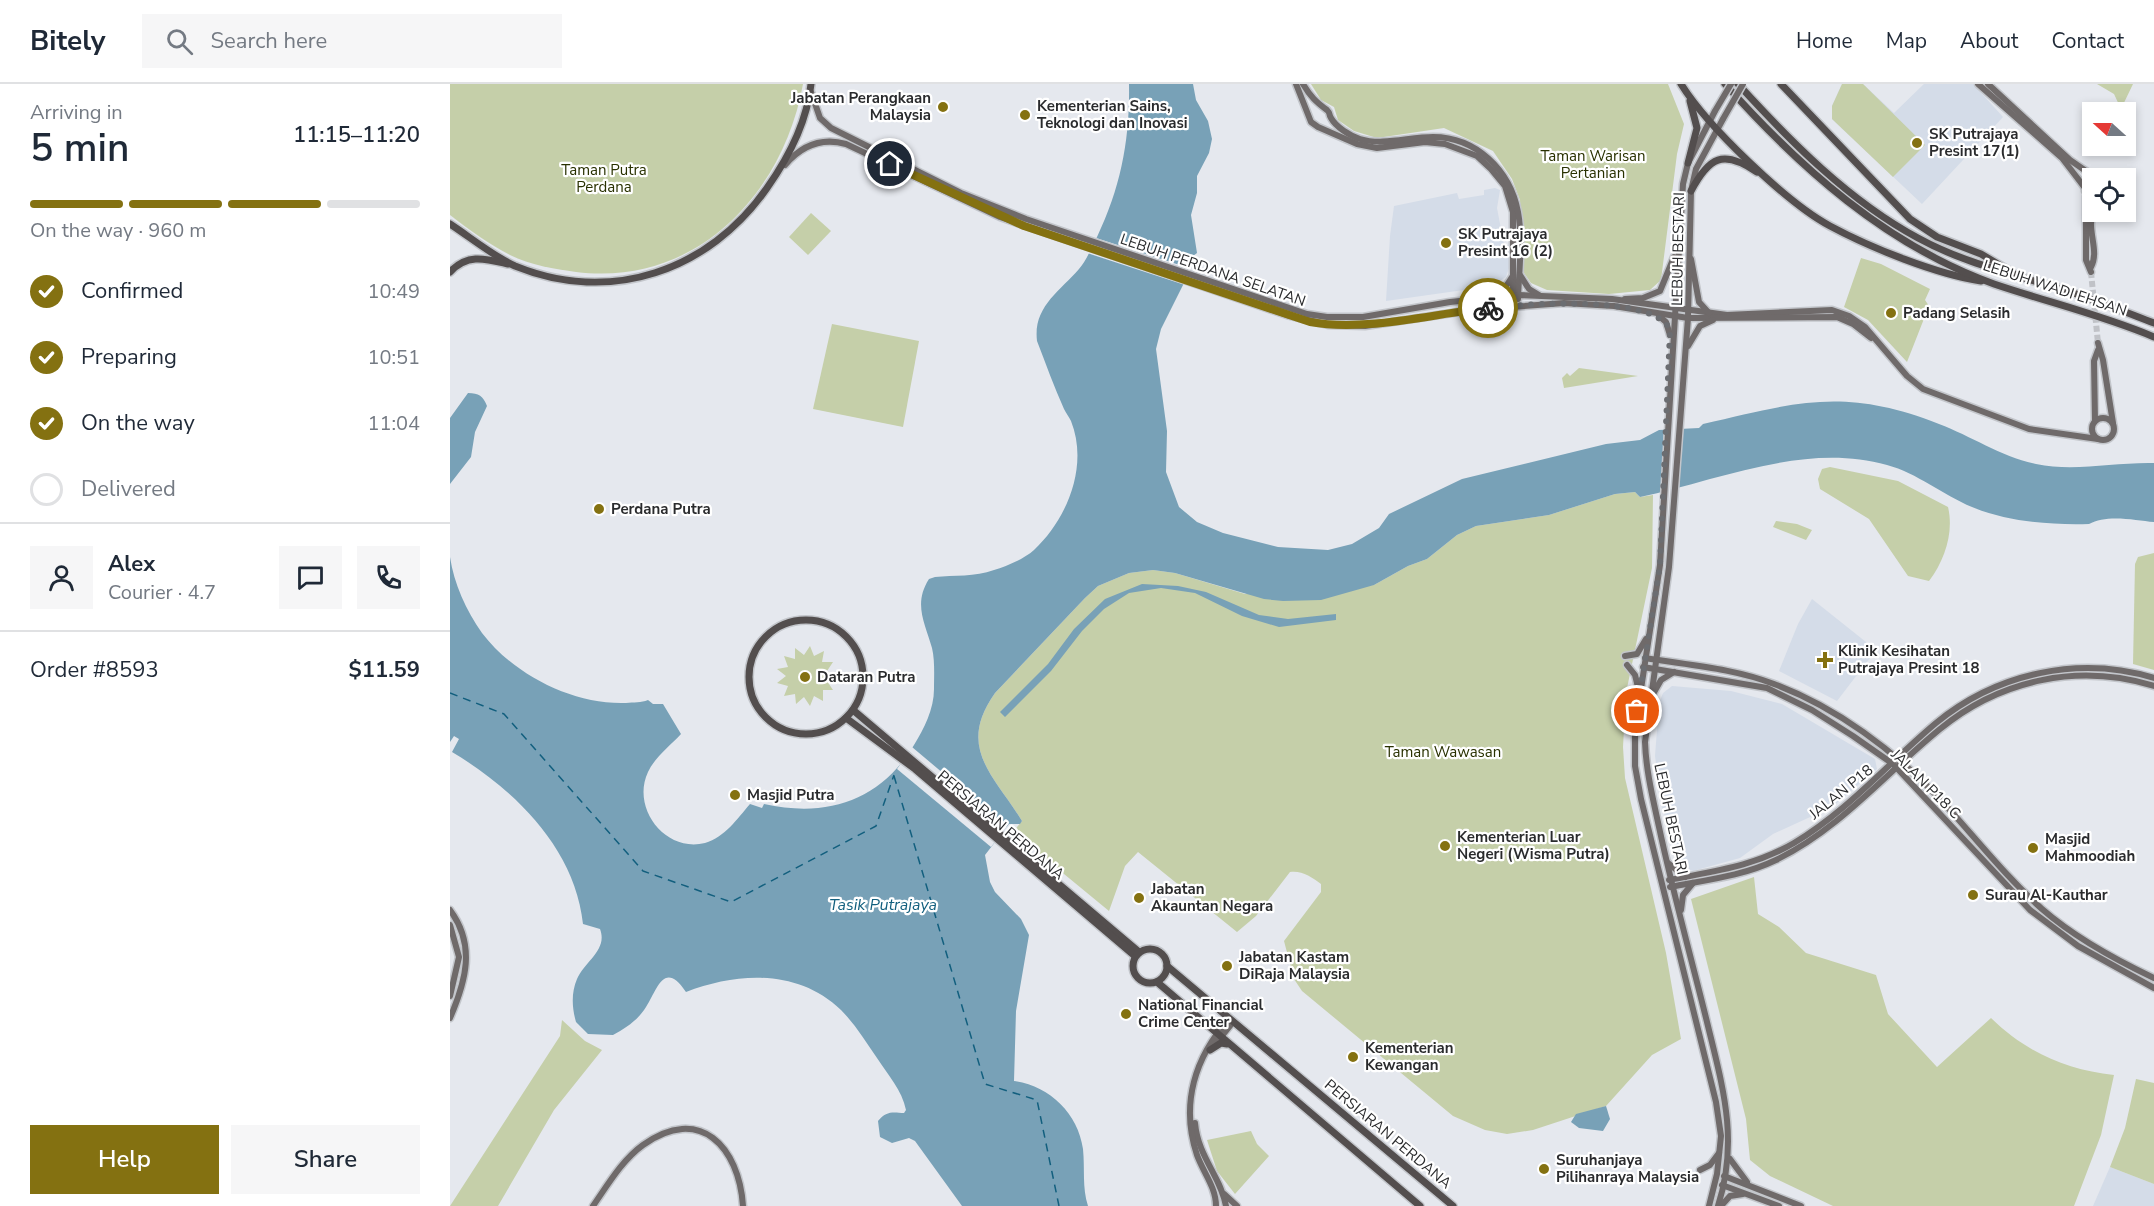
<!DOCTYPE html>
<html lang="en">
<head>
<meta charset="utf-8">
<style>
	body { margin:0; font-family:"Nunito Sans",sans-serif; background:#f6f6f7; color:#1f2937; height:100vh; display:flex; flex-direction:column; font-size:22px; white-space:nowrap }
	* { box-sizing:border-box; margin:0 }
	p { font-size:20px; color:#747a83 }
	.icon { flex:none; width:33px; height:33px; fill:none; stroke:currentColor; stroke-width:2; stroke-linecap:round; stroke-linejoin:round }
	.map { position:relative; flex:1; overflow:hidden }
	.sheet { display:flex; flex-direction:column; background:#fff; width:450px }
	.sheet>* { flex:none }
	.needle { width:39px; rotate:291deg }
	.fabs { position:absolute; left:1632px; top:18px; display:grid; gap:12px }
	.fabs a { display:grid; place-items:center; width:54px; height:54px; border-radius:0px; background:#fff; box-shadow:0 3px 9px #0003; font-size:30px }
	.pin { position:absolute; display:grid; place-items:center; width:51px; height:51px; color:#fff; margin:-26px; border:3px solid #fff; border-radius:50%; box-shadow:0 2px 6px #0007 }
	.courier { position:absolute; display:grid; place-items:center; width:60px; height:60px; margin:-30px; border:4px solid #847111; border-radius:50%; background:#fff; color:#222; box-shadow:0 2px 8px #0007 }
	.headline em { font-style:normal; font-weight:600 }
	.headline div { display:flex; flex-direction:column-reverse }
	.headline { display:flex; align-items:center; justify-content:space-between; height:102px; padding:0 30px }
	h1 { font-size:39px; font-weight:600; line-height:45px }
	.bar { display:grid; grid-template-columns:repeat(4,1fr); gap:9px 6px; align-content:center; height:72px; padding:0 30px }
	.bar i { height:8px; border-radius:4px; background:#e0e1e3 }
	.bar .current { background:#847111 }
	.bar p { grid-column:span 4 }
	.line { display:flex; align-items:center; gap:15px; padding:0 30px; border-top:2px solid #e0e1e3 }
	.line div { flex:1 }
	.round { display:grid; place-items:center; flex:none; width:63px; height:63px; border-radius:0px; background:#f6f6f7 }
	ol { padding:0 30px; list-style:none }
	li { display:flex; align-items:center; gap:18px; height:66px }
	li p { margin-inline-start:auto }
	li .icon { padding:6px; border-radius:50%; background:#847111; color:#fff; stroke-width:4 }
	li:last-child { color:#747a83 }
	li i { width:33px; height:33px; border:3px solid #e0e1e3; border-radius:50% }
	.action { display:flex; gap:12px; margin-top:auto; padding:12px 30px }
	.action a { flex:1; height:69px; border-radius:0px; background:#847111; color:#fff; font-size:24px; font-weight:600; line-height:69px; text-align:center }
	.action a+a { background:#f6f6f7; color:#1f2937 }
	header { display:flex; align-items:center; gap:36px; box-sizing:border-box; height:84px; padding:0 30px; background:#fff; border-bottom:2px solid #e0e1e3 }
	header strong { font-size:28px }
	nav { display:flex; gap:33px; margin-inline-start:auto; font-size:21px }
	.search { width:420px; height:54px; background:#f6f6f7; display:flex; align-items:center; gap:15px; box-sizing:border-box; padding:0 21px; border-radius:0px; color:#747a83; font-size:22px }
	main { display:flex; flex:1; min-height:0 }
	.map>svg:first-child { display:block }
	.built { fill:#d4dce8 }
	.green { fill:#c5cfa9 }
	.water { fill:#78a1b7 }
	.pier { fill:#e5e8ee }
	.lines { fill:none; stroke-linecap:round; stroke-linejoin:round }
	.ferry { stroke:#125f7e; stroke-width:1.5; stroke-dasharray:8 6; stroke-linecap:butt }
	.secondary-tunnel { stroke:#c0c2c7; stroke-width:6; stroke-dasharray:6 3; stroke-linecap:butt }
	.secondary-casing { stroke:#c3c6cb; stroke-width:9 }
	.primary-casing { stroke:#c3c6cb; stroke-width:10 }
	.secondary { stroke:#6f6a6a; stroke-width:6 }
	.primary { stroke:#534e4e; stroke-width:7 }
	.secondary-bridge-casing { stroke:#c3c6cb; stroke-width:9; stroke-linecap:butt }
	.secondary-bridge { stroke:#6f6a6a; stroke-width:6 }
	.done { stroke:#6b6d71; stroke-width:6; stroke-dasharray:0 10.8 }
	.route { stroke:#847111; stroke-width:8 }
	.poi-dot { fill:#847111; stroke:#fff; stroke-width:2 }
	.labels { text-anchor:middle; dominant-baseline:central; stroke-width:4.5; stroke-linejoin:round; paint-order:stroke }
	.poi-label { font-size:15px; font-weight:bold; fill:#2a2b2d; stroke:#fff; text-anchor:start }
	.park-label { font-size:15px; fill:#293101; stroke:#fff }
	.street-label { font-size:15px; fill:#2a2b2d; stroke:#fff }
	.water-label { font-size:16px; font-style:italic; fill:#125f7e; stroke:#fff }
</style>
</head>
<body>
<header>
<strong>Bitely</strong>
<div class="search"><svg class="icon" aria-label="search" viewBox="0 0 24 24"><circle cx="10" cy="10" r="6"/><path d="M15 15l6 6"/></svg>Search here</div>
<nav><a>Home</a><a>Map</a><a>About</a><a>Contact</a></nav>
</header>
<main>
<section class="sheet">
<div class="headline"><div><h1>5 min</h1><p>Arriving in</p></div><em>11:15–11:20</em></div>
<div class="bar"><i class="current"></i><i class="current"></i><i class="current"></i><i></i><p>On the way · 960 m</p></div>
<ol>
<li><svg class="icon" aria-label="check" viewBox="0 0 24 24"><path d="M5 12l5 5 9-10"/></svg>Confirmed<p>10:49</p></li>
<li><svg class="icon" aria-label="check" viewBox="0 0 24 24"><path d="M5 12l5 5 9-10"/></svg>Preparing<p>10:51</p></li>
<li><svg class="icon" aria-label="check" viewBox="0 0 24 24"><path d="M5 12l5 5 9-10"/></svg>On the way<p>11:04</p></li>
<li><i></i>Delivered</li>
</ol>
<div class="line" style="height:108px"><a class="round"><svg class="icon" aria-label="person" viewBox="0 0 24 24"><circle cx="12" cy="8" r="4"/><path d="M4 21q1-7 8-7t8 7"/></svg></a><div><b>Alex</b><p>Courier · 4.7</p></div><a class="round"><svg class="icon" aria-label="chat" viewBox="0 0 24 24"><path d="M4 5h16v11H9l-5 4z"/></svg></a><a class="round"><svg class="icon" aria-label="phone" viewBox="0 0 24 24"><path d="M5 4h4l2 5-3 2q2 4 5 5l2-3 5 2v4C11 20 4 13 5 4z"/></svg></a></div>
<div class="line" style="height:78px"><div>Order #8593</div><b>$11.59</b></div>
<div class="action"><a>Help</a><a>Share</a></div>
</section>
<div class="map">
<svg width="1704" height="1122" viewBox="0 0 1704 1122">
	<rect width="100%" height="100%" fill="#e5e8ee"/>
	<!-- built -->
	<g class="built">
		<path d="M1392,0H1413L1444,29L1474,0H1523L1553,33L1472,120L1382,35V22Z"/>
		<path d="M1045,104L1050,106L1047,124L1055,166L1061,178L1056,193L1042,202L936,217L940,152L944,122L1007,109L1009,115L1034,111V106Z"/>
		<path d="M1362,515L1426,566L1387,617L1329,587L1348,540Z"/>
		<path d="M1222,602L1281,607L1332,620L1425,675L1427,685L1382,723L1323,750L1290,774L1243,787L1238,785L1229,778L1226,769L1212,723L1205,672L1209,619L1213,609Z"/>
		<path d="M1660,1083L1704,1100V1122H1643Z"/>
	</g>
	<!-- green -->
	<g class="green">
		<path d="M0,0H353C333,111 245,203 126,188C105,185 80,181 60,171C39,160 19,146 0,131Z"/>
		<path d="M861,0H1218L1234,40L1227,70L1211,196L1200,206L1159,210L1097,206L1081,199L1074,189L1070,116L1062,95L1043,67L994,44L927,54L904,47L888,36L884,23L871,16Z"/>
		<path d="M1392,0H1413L1475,61L1443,93L1382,35V22Z"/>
		<path d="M1647,0H1683L1671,25L1664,10Z"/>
		<path d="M361,129L381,147L358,171L339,153Z"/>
		<path d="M1411,174L1431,180L1480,205L1475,216L1479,222L1457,278L1418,236L1394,223Z"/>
		<path d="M382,240L469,257L453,343L363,325Z"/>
		<path d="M1129,284L1188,292L1114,304L1112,294L1117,289L1120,292Z"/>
		<path d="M1380,383L1448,397L1498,423C1504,448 1495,476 1479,497L1458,492L1419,435L1370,405L1368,395L1372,385Z"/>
		<path d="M1185,408L1190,413L1203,411L1202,484L1176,609L1173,663L1175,694L1216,869L1231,955L1202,971L1156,1022L1083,1046L1057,1050L1035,1046L1003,1032L852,907L844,895L834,857L871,808V800C862,793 851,786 840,788L806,832L787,848L688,768L675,782L659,827L563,748L572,737C544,691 506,664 545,609L635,514L648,502L679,489L703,486L725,489L795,510L924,501L958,482L977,475L1007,451L1026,442L1099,431L1165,410Z"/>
		<path d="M1326,437L1347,440L1362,446L1356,456L1323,443Z"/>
		<path d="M1704,469V586L1683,580L1685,480L1688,473Z"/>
		<path d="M360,562L364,572L374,567L372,578H383L377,587L386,592L377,597L383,606H373V617L364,612L360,622L354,613L346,620L345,610L334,612L338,602L327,599L336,592L327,585L338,583L334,572L345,575V564L354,571Z"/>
		<path d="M1304,793L1308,830L1329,843L1356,869L1426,891L1438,930L1487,983L1541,934C1576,968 1616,986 1664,991L1651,1051L1624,1122H1383L1320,1092L1300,1076L1296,1035L1241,815Z"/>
		<path d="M112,936L135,957L152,966L104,1026L48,1122H0L110,952Z"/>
		<path d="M1686,995L1704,999V1100L1660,1083L1675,1044Z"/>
		<path d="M801,1047L807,1060L819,1072L785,1110L767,1087L757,1056Z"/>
	</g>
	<!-- water -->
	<g class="water">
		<path d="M679,0H743L746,16L758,37L762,55L759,69L747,92V109L741,131L747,169L736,177L738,191L711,245L706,265L717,347L716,388L729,423L747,438L773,449L828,463L878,466L902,460L929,444L939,430L1012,395L1156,360L1190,356L1209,346L1249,344L1253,340C1347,318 1395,303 1489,340C1521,352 1552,373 1586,380C1625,388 1664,378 1704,379V438C1685,436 1656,430 1639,440C1600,441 1558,438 1522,423C1493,411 1467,389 1437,381C1355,358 1269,396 1190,413L1185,408L1165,410L1099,431L1026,442L1007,451L977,475L958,482L924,501L871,516L833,517L814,515L725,489L703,486L679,489L648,502L635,514L545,609C506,664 544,691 572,737L570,740H559L535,771L540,798L545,808L571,835L579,851L566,927L564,997C599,1002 628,1029 633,1065C635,1085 632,1103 638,1122H512L465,1057L459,1054L442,1059L430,1053L428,1037C436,1027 442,1028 454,1029L456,1026C452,1006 438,991 427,974C416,958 405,940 391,926C348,885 288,888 236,908C214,875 207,906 196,923C188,936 176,944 163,951L138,950L126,938C122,924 121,909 127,895C135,877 158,866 150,845L133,840C125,764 64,705 2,668L9,655L4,652L0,658V473C4,500 16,526 32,549C64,591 123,621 176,619C184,618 191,619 198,616L203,620H213L231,650C220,662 205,673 198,688C181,724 215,769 255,759C275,753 287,735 300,720L312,724L314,720C377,734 430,717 464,661C474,645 484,625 484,605C484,593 485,576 482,564C475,539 463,520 479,495L485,493C504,491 525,493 544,486C557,482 574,475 584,466C617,435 639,382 621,337C619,333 616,329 614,325C604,303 596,280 587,257C583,223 609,208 629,185C636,177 642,163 647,153C671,103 680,55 679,0Z"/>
		<path d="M18,309C29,309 33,312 37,322L25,348L21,373L0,400V334Z"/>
		<path d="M692,500L728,502L756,508L809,531L838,535L886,530V536L829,543L792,532L745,509L711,504L679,509L654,525L632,547L601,587L555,633L550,628L598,580L624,545L655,515Z"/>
		<path d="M1156,1022L1160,1035L1153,1047L1129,1044L1121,1038L1126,1030Z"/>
	</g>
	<!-- pier -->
	<g class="pier">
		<path d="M643,153L739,184L740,192L735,201L634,168Z"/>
		<path d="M1233,341L1229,407L1211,412L1214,342Z"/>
		<path d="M462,663L557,743L541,763L447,685Z"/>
	</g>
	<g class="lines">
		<!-- ferry -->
		<g class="ferry">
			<path d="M0,609L54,630L193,787L281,818L426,742L444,691"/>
			<path d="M444,692L535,1000L587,1016L609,1122"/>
		</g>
		<!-- secondary-tunnel -->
		<path class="secondary-tunnel" d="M1641,188L1648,259"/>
		<defs>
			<g id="secondary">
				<path d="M846,0L861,38L868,43L907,60L927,64L975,58L995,60L1027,72L1041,85L1055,102L1063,128V215"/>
				<path d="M853,0C860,12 866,18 877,26C881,30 878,29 881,34C886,43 900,52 910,55C933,62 959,53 983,53C1026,53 1060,86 1068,128C1073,155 1069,187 1068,215"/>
				<path d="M1528,0L1612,74L1635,104"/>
				<path d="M1538,0L1620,76L1646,94"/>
				<path d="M361,8L370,34L381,44L511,109L576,135L857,230L877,233H913L1000,218L1068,211L1162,215L1277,231L1382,226L1399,232L1415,243L1457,292L1473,305L1579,345L1648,355"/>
				<path d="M335,81C351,62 371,53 396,60L550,133L837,231L879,241L915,242L1022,226L1114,219L1164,222L1238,234L1387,233L1403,240L1421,254"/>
				<path d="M1642,95L1636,100L1635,107L1642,117"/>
				<path d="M1636,112V176L1641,188"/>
				<path d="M1241,175L1249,218L1259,229"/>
				<path d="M1641,183C1650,166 1636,146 1643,128"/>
				<path d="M1070,191L1079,205L1089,211"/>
				<path d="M1045,211L1053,207L1062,193"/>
				<path d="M1175,215L1193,214L1210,207L1224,173"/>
				<path d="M1209,232L1216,238L1220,251"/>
				<path d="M1648,259L1653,276L1663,339"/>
				<path d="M1238,262L1250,242L1263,236"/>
				<circle cx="1653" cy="345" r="11"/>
				<path d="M1645,337L1644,277L1648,266"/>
				<path d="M1175,572L1187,570L1196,555"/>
				<path d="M1195,574C1237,581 1283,584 1324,600C1386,623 1445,667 1490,715C1524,752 1555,792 1592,825C1624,853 1666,876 1704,894"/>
				<path d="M1177,581L1185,591L1188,603"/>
				<path d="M1193,583L1317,604L1362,626L1403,652L1443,680L1580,826L1628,862L1704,904"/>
				<path d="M1203,610L1211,596L1224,588"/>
				<path d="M1218,779L1235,793"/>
				<path d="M1219,796C1264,787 1303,783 1344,759C1399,726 1438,679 1486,639C1547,589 1629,571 1704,594"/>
				<path d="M1220,803C1256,796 1293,792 1326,776C1390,745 1436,689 1490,645C1551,595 1629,579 1704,602"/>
				<path d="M0,826C26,861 16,897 0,934"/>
				<path d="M1231,826L1233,811L1243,799"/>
				<path d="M0,841L9,873L0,912"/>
				<path d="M762,964L783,938"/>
				<path d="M745,1039C748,1073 771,1093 776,1122"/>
				<path d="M1280,1075L1297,1098"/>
				<path d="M1250,1086L1260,1081L1269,1069"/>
				<path d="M1274,1092L1351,1122"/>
				<path d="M1272,1101L1329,1122"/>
				<path d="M774,1110L787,1122"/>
				<path d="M143,1122C157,1102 172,1076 193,1061C250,1020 289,1063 293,1122"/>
				<path d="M766,1122C766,1103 753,1088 747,1071C730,1020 745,973 779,935"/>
				<path d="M1259,1122L1267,1090L1271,1052L1266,1018L1191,715L1185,682V644L1210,481L1233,100L1238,79L1265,27"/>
				<path d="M1268,1122C1289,1056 1273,1004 1257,938C1241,873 1223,809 1209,743C1203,715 1196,687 1195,658L1219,483L1238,234L1241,107L1246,85L1273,35"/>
				<path d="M1271,1122L1280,1112L1293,1110"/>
			</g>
			<g id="primary">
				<path d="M1231,0C1257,42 1337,119 1380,142C1421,164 1486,190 1531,197"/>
				<path d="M1275,0C1350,84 1436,161 1544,200C1597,218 1652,231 1704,253"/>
				<path d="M1288,0C1340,57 1399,117 1468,154C1510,177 1555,188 1601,202C1636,212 1670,226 1704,239"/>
				<path d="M1331,0L1460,135L1487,153L1531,170L1563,189"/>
				<path d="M1238,79L1247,44L1240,17"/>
				<path d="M1241,107C1259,73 1273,65 1307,88"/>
				<path d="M0,140C20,153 43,172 65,182C161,221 259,187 317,104C339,73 357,38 361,0"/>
				<path d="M0,188C18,169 36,175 58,180"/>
				<circle cx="356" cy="593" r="57"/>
				<path d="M403,626L689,868"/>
				<path d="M396,634L465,685L685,872"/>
				<circle cx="700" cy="882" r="17"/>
				<path d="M717,882L1003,1122"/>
				<path d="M707,898L970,1122"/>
				<path d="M760,966L771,959L777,960"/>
			</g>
		</defs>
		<!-- secondary casing -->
		<use href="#secondary" class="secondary-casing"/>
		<!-- primary casing -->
		<use href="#primary" class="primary-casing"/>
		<!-- secondary -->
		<use href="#secondary" class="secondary"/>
		<!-- primary -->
		<use href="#primary" class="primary"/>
		<defs>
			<g id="secondary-bridge">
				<path d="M1265,27L1281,0"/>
				<path d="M1273,35L1293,0"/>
			</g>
		</defs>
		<!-- secondary-bridge casing -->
		<use href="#secondary-bridge" class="secondary-bridge-casing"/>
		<!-- secondary-bridge -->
		<use href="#secondary-bridge" class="secondary-bridge"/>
	</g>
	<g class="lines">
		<!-- done -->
		<path class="done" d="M1038,224C1073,220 1205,210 1220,246L1210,481L1187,627"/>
		<!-- route -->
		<path class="route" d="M440,80L574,142L860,238C916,248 981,230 1038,224"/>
	</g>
	<!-- markers -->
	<g class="poi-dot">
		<circle cx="493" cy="23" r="6"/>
		<circle cx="575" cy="31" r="6"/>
		<circle cx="1467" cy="59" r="6"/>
		<circle cx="996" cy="159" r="6"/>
		<circle cx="1441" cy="229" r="6"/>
		<circle cx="149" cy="425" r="6"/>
		<path d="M1372 567h6v6h6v6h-6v6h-6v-6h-6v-6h6z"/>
		<circle cx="355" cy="593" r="6"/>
		<circle cx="285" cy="711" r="6"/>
		<circle cx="995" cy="762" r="6"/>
		<circle cx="1583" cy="764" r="6"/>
		<circle cx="1523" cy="811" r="6"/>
		<circle cx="689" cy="814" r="6"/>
		<circle cx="777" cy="882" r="6"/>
		<circle cx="676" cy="930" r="6"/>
		<circle cx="903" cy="973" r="6"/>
		<circle cx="1094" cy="1085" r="6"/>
	</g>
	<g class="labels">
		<!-- poi labels -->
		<g class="poi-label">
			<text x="481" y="14" text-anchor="end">Jabatan Perangkaan<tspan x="481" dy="17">Malaysia</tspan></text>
			<text x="587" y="22">Kementerian Sains,<tspan x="587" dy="17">Teknologi dan Inovasi</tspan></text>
			<text x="1479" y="50">SK Putrajaya<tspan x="1479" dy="17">Presint 17(1)</tspan></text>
			<text x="1008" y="150">SK Putrajaya<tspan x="1008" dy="17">Presint 16 (2)</tspan></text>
			<text x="1453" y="229">Padang Selasih</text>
			<text x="161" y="425">Perdana Putra</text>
			<text x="1388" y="567">Klinik Kesihatan<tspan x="1388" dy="17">Putrajaya Presint 18</tspan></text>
			<text x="367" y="593">Dataran Putra</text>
			<text x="297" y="711">Masjid Putra</text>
			<text x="1007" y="753">Kementerian Luar<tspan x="1007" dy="17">Negeri (Wisma Putra)</tspan></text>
			<text x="1595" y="755">Masjid<tspan x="1595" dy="17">Mahmoodiah</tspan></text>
			<text x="701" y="805">Jabatan<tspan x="701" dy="17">Akauntan Negara</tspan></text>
			<text x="1535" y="811">Surau Al-Kauthar</text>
			<text x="789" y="873">Jabatan Kastam<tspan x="789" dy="17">DiRaja Malaysia</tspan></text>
			<text x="688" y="921">National Financial<tspan x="688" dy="17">Crime Center</tspan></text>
			<text x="915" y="964">Kementerian<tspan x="915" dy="17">Kewangan</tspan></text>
			<text x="1106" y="1076">Suruhanjaya<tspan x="1106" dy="17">Pilihanraya Malaysia</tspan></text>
		</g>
		<!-- park labels -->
		<g class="park-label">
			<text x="1143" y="72">Taman Warisan<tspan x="1143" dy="17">Pertanian</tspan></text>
			<text x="154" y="86">Taman Putra<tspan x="154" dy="17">Perdana</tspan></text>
			<text x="993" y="668">Taman Wawasan</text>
		</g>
		<!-- street labels -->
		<g class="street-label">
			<text transform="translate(1228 165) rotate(-89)">LEBUH BESTARI</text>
			<text transform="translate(763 186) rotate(19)">LEBUH PERDANA SELATAN</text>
			<text transform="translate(1605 204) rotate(18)">LEBUH WADI EHSAN</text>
			<text transform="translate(1476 700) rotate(45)">JALAN P18 C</text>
			<text transform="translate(1391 708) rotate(-39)">JALAN P18</text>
			<text transform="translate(1221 735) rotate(78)">LEBUH BESTARI</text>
			<text transform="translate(551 741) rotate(40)">PERSIARAN PERDANA</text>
			<text transform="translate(938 1050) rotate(40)">PERSIARAN PERDANA</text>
		</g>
		<!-- water labels -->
		<g class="water-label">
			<text x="433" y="821">Tasik Putrajaya</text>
		</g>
	</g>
</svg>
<div class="fabs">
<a><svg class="needle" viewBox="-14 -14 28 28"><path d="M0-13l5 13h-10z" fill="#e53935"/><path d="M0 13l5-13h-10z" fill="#747a83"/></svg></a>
<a><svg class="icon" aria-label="locate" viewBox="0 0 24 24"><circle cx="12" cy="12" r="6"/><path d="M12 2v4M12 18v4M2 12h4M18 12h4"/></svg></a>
</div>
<div class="pin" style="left:1187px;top:627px;background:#ea580c"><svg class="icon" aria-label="bag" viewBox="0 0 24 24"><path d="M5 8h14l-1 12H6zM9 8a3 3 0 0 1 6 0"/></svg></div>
<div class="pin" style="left:440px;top:80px;background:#1f2937"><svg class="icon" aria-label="home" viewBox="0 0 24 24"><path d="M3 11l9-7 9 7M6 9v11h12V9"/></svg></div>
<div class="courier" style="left:1038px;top:224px"><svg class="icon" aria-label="bike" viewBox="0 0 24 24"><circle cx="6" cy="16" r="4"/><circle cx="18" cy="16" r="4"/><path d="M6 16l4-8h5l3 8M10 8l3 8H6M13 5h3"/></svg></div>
</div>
</main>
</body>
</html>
